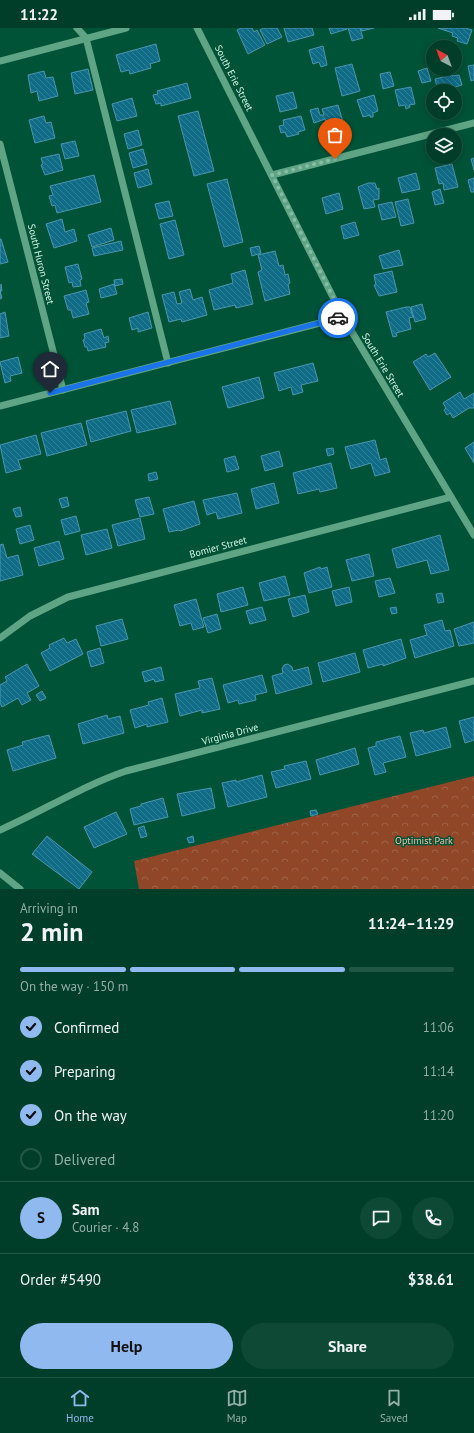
<!DOCTYPE html>
<html lang="en">
<head>
<meta charset="utf-8">
<style>
	body { margin:0; font-family:"PT Sans",sans-serif; background:#0e4935; color:#f1f3f6; height:100vh; display:flex; flex-direction:column; font-size:15px; white-space:nowrap }
	* { box-sizing:border-box; margin:0 }
	p { font-size:13px; color:#95aea8 }
	.icon { flex:none; width:22px; height:22px; fill:none; stroke:currentColor; stroke-width:2; stroke-linecap:round; stroke-linejoin:round }
	.map { position:relative; height:861px; overflow:hidden }
	.sheet { display:flex; flex-direction:column; background:#003e29; flex:1 }
	.sheet>* { flex:none }
	.needle { width:26px; rotate:319deg }
	.controls { position:absolute; left:426px; top:12px; display:grid; gap:8px }
	.controls a { display:grid; place-items:center; width:36px; height:36px; border-radius:50%; background:#003e29; box-shadow:0 2px 10px #0003,0 0 0 1px #225746; font-size:20px }
	.pin { position:absolute; display:grid; place-items:center; width:34px; height:34px; color:#fff; margin:-41px -17px; border-radius:50% 50% 50% 0; rotate:-45deg; box-shadow:0 0 4px #0007 }
	.pin .icon { rotate:45deg }
	.courier { position:absolute; display:grid; place-items:center; width:40px; height:40px; margin:-20px; border:3px solid #1a73e8; border-radius:50%; background:#fff; color:#222; box-shadow:0 1px 5px #0007 }
	.summary em { font-style:normal; font-weight:700 }
	.summary div { display:flex; flex-direction:column-reverse }
	.summary { display:flex; align-items:center; justify-content:space-between; height:68px; padding:0 20px }
	h1 { font-size:26px; font-weight:700; line-height:30px }
	.bar { display:grid; grid-template-columns:repeat(4,1fr); gap:6px 4px; align-content:center; height:48px; padding:0 20px }
	.bar i { height:5px; border-radius:3px; background:#225746 }
	.bar .current { background:#90b9f0 }
	.bar p { grid-column:span 4 }
	.line { display:flex; align-items:center; gap:10px; padding:0 20px; border-top:1px solid #225746 }
	.line div { flex:1 }
	.round { display:grid; place-items:center; flex:none; width:42px; height:42px; border-radius:21px; background:#0e4935 }
	ol { padding:0 20px; list-style:none }
	li { display:flex; align-items:center; gap:12px; height:44px }
	li p { margin-inline-start:auto }
	li .icon { padding:4px; border-radius:50%; background:#90b9f0; color:#111; stroke-width:4 }
	li:last-child { color:#95aea8 }
	li i { width:22px; height:22px; border:2px solid #225746; border-radius:50% }
	.button { display:flex; gap:8px; margin-top:auto; padding:8px 20px }
	.button a { flex:1; height:46px; border-radius:24px; background:#90b9f0; color:#111; font-size:16px; font-weight:700; line-height:46px; text-align:center }
	.button a+a { background:#0e4935; color:#f1f3f6 }
	.status { display:flex; justify-content:space-between; align-items:center; height:28px; padding:0 20px; background:#003e29; direction:ltr }
	.status svg { height:11px; fill:currentColor }
	.menu { display:flex; justify-content:space-around; align-items:center; height:56px; border-top:1px solid #225746; background:#003e29; font-size:11px; color:#95aea8 }
	.menu a { display:grid; justify-items:center; gap:2px }
	.menu .current { color:#90b9f0 }
	.map>svg:first-child { display:block }
	.park { fill:url(#park-crowns) }
	.building { fill:url(#building-back-hatch); stroke:#4996b0 }
	.lines { fill:none; stroke-linecap:round; stroke-linejoin:round }
	.minor { stroke:#5fa484; stroke-width:7 }
	.done { stroke:#88bca7; stroke-width:4; stroke-dasharray:0 7.2 }
	.route { stroke:#1a73e8; stroke-width:5 }
	.labels { text-anchor:middle; dominant-baseline:central; stroke-width:3; stroke-linejoin:round; paint-order:stroke }
	.street-label { font-size:10px; fill:#d2f4e3; stroke:#005337 }
	.park-label { font-size:10px; fill:#f7c0aa; stroke:#005337 }
</style>
</head>
<body>
<div class="status"><b>11:22</b><svg viewBox="0 0 49 12"><path d="M0 12V9h3v3zM5 12V6h3v6zM10 12V3h3v9zM15 12V0h3v12zM26 1h20v11H26zM47 4h2v5h-2z"/></svg></div>
<div class="map">
<svg width="474" height="861" viewBox="0 0 474 861">
	<defs>
		<pattern id="park-crowns" width="20" height="18" patternUnits="userSpaceOnUse"><rect width="20" height="18" fill="#904728"/><path d="M2 6a3 3 0 1 1 6 0M12 15a3 3 0 1 1 6 0" fill="none" stroke="#9f6247"/></pattern>
		<pattern id="building-back-hatch" width="6" height="6" patternUnits="userSpaceOnUse"><rect width="6" height="6" fill="#106c86"/><path d="M-1 5l2 2M0 0l6 6M5-1l2 2" fill="none" stroke="#328297"/></pattern>
	</defs>
	<rect width="100%" height="100%" fill="#005337"/>
	<!-- park -->
	<path class="park" d="M474,748V861H139L134,833Z"/>
	<!-- building -->
	<g class="building">
		<path d="M241,0H252L254,4L257,2L265,17L248,26L237,2Z"/>
		<path d="M263,0H277L282,9L267,16L260,2Z"/>
		<path d="M284,0H312L314,7L288,14Z"/>
		<path d="M329,0H347V1L331,6Z"/>
		<path d="M348,0H360L363,10L352,13Z"/>
		<path d="M361,0H374L362,3Z"/>
		<path d="M438,0H465L472,2L467,16L457,13L458,10L452,8L453,5Z"/>
		<path d="M156,16L160,33L150,36L151,40L130,46L129,42L121,44L116,27Z"/>
		<path d="M323,18L327,37L321,39L319,34L313,36L309,22Z"/>
		<path d="M352,36L360,63L342,68L335,40Z"/>
		<path d="M474,37V52L471,53L468,38Z"/>
		<path d="M427,40L431,53L422,55L418,43Z"/>
		<path d="M88,41L93,62L75,66L71,45Z"/>
		<path d="M44,43L46,50L53,49L58,68L39,73L37,63L31,65L28,47Z"/>
		<path d="M390,44L394,58L383,61L380,46Z"/>
		<path d="M452,47V48L459,47L462,57L455,59L456,64L438,63L435,51Z"/>
		<path d="M187,55L191,70L161,78V75L156,76L153,67L158,66L157,63Z"/>
		<path d="M411,59L415,76L409,77L410,79L406,81L405,77L399,78L395,62Z"/>
		<path d="M293,64L297,80L280,84L276,68Z"/>
		<path d="M374,67L378,83L373,85V89H370V87L363,89L357,72Z"/>
		<path d="M132,70L137,88L117,93L112,76Z"/>
		<path d="M338,77L343,94L337,95V98L327,99L325,91L314,95L310,82L318,80L320,87H324L322,81Z"/>
		<path d="M198,83L214,143L194,148L178,88Z"/>
		<path d="M44,88L46,95L51,94L55,110L35,115L29,92Z"/>
		<path d="M301,88L305,102L298,104L299,106L287,109L285,104L281,105L279,98L284,97L283,92Z"/>
		<path d="M138,102L142,117L128,121L124,106Z"/>
		<path d="M75,113L79,128L65,131L61,116Z"/>
		<path d="M143,121L147,136L133,140L129,125Z"/>
		<path d="M59,126L63,142L45,147L41,137L43,136L41,130Z"/>
		<path d="M474,130V142L471,131Z"/>
		<path d="M452,136L458,159L444,162L443,155L439,156L435,140Z"/>
		<path d="M148,141L152,156L138,160L134,145Z"/>
		<path d="M416,145L420,161L402,165L398,150Z"/>
		<path d="M94,147L101,174L57,185L55,177L52,178L49,168L53,167L50,158Z"/>
		<path d="M474,150V164H471L468,152Z"/>
		<path d="M227,151L243,214L224,219L207,156Z"/>
		<path d="M368,155H375L377,161L379,160V171L373,172L375,179L364,181L358,159Z"/>
		<path d="M440,161L444,175L435,177L432,164Z"/>
		<path d="M339,165L343,181L326,186L322,170Z"/>
		<path d="M408,171L414,195L401,198L395,174Z"/>
		<path d="M169,173L173,188L159,191L155,176Z"/>
		<path d="M392,174L396,189L382,192L378,177Z"/>
		<path d="M62,191L65,204L74,201L77,213L54,220L46,196Z"/>
		<path d="M175,192L184,227L169,231L160,196Z"/>
		<path d="M355,194L359,207L344,211L341,198Z"/>
		<path d="M111,200L114,212L92,219L88,207Z"/>
		<path d="M0,211H1L8,234L0,236Z"/>
		<path d="M121,213L123,222L94,228L92,220Z"/>
		<path d="M259,218L261,225L252,228L250,220Z"/>
		<path d="M399,222L403,237L383,241L379,228Z"/>
		<path d="M275,223L279,238L283,237L285,247L288,246L290,255L288,256L290,266L265,273L258,244L262,242L258,227Z"/>
		<path d="M78,236L82,251L80,252L81,258L73,259L72,254L69,255L65,239Z"/>
		<path d="M245,242L253,276L236,280L235,277L214,282L209,262L233,255L231,246Z"/>
		<path d="M392,243L397,264L379,268L374,257H376L374,247Z"/>
		<path d="M122,251L123,256L115,258L114,252Z"/>
		<path d="M1,256L2,263H0L2,270L0,271Z"/>
		<path d="M114,256L117,266L101,270L99,261Z"/>
		<path d="M190,261L193,272L202,269L207,287L182,294L181,291L169,294L162,267L174,264L177,276L182,275L179,264Z"/>
		<path d="M86,262L89,274L86,275L89,286L73,290L71,282H68L64,268Z"/>
		<path d="M422,276L426,291L415,294L411,279Z"/>
		<path d="M406,279H410L413,289L409,290L411,301L396,305L397,308L393,309L386,284Z"/>
		<path d="M5,284L9,308L0,310V286Z"/>
		<path d="M148,284L152,300L138,304V300L132,302L129,290Z"/>
		<path d="M101,301L104,310L108,308L109,314L105,315L106,319L88,323L87,319H85L83,312L85,311L84,306Z"/>
		<path d="M435,325L451,349L430,362L413,334L426,326L428,329Z"/>
		<path d="M18,329L22,345L10,348L11,353L5,355L0,334Z"/>
		<path d="M313,335L318,353L301,357L303,364L293,367L291,359L279,363L274,345Z"/>
		<path d="M259,349L264,370L228,380L222,359Z"/>
		<path d="M460,364L464,371L474,365V380H469L453,390L450,385L447,387L444,382L446,380L443,375Z"/>
		<path d="M170,373L176,396L137,405L131,382Z"/>
		<path d="M126,383L131,403L91,414L86,393Z"/>
		<path d="M81,395L87,417L47,428L41,405Z"/>
		<path d="M36,407L41,426L18,432L21,441L6,445L0,417Z"/>
		<path d="M375,412L380,432L386,430L390,444L375,448L371,435L351,441L345,419Z"/>
		<path d="M474,414V435L465,420Z"/>
		<path d="M333,420L334,426L328,428L326,421Z"/>
		<path d="M279,423L283,438L265,443L261,428Z"/>
		<path d="M235,428L239,441L227,444L224,431Z"/>
		<path d="M331,435L337,460L320,464L319,461L298,466L293,445Z"/>
		<path d="M156,444L158,451L149,453L148,446Z"/>
		<path d="M274,455L279,475L256,481L251,461Z"/>
		<path d="M237,465L242,485L218,491L216,484L207,487L203,472Z"/>
		<path d="M67,469L69,478L62,480L59,471Z"/>
		<path d="M149,469L154,486L140,489L135,472Z"/>
		<path d="M194,473L200,496L180,503L179,502L169,504L163,481Z"/>
		<path d="M20,479L22,488L16,489L13,481Z"/>
		<path d="M76,488L80,503L65,507L61,492Z"/>
		<path d="M140,490L145,511L118,518L112,497Z"/>
		<path d="M30,497L34,512L20,516L16,501Z"/>
		<path d="M107,501L112,520L86,527L81,507Z"/>
		<path d="M440,507L449,542L431,546L427,532L397,540L392,521Z"/>
		<path d="M59,513L64,531L39,538L34,520Z"/>
		<path d="M3,516L7,530L18,527L23,547L0,553V517Z"/>
		<path d="M369,526L374,548L352,553L346,532Z"/>
		<path d="M320,539L321,541L327,539L332,559L309,565L304,545Z"/>
		<path d="M285,548L290,567L264,573L259,555Z"/>
		<path d="M390,550L395,565L379,569L375,553Z"/>
		<path d="M243,559L248,577L221,584L217,566Z"/>
		<path d="M349,559L352,574L336,578L332,563Z"/>
		<path d="M442,565L444,574L438,575L436,566Z"/>
		<path d="M305,567L309,584L293,589L288,571Z"/>
		<path d="M196,571L204,599L193,602L191,595L180,598L174,577Z"/>
		<path d="M262,579L266,592L250,596L246,583Z"/>
		<path d="M396,579L397,585L392,586L390,580Z"/>
		<path d="M217,586L221,601L208,605L203,590Z"/>
		<path d="M122,591L128,611L101,618L96,598Z"/>
		<path d="M442,592L445,603L450,602L454,618L415,630L410,612L427,607L424,597Z"/>
		<path d="M474,594V615L459,618L454,601Z"/>
		<path d="M64,610L67,615L76,611L83,626L50,643L41,625L50,620L49,617Z"/>
		<path d="M401,611L406,630L383,638V636L368,640L363,622Z"/>
		<path d="M100,620L104,635L91,639L87,624Z"/>
		<path d="M355,625L360,644L323,654L318,635Z"/>
		<path d="M27,636L39,658L27,665L31,672L22,677L18,670L2,679L0,675V657L7,653L5,649Z"/>
		<path d="M288,636L292,639L293,643L308,639L312,656L276,666L272,648L283,645L282,641L284,637Z"/>
		<path d="M161,639L164,652L155,654L154,651L145,654L142,644Z"/>
		<path d="M262,647L267,664L255,667L256,672L239,676L238,672L228,675L223,657Z"/>
		<path d="M212,650L220,681L202,685V682L180,688L175,666L200,660L198,653Z"/>
		<path d="M42,663L46,670L40,673L36,667Z"/>
		<path d="M162,670L168,694L147,699V696L135,700L130,682L149,677L148,674Z"/>
		<path d="M107,687L108,691L120,688L124,705L83,716L78,696Z"/>
		<path d="M474,689V712L465,715L459,693Z"/>
		<path d="M446,699L451,719L416,728L410,705L423,702L424,705Z"/>
		<path d="M49,707L56,730L13,743L7,722L23,717L22,714Z"/>
		<path d="M400,708L406,729L383,735L386,744L375,747L368,720L376,718V714Z"/>
		<path d="M355,720L359,736L320,747L316,732Z"/>
		<path d="M306,733L311,751L276,760L271,744L285,741L284,738Z"/>
		<path d="M262,747L267,769L228,779L222,755L236,752V754Z"/>
		<path d="M211,760L215,780L182,788L177,766Z"/>
		<path d="M163,770L168,789L134,797L130,781L141,778V776Z"/>
		<path d="M316,782L318,786L311,788L310,783Z"/>
		<path d="M116,784L127,806L94,820L84,799Z"/>
		<path d="M144,798L147,808L141,810L138,800Z"/>
		<path d="M47,808L92,844L79,861L32,826Z"/>
		<path d="M193,808L194,814L189,815L187,810Z"/>
	</g>
	<g class="lines">
		<!-- minor -->
		<g class="minor">
			<path d="M77,0L86,10L168,335"/>
			<path d="M197,0L343,289L474,507"/>
			<path d="M0,33L126,0"/>
			<path d="M0,116L63,362"/>
			<path d="M272,147L474,95"/>
			<path d="M0,378L343,289"/>
			<path d="M0,610L30,588L68,569L451,469"/>
			<path d="M0,802C43,783 82,758 126,743L474,653"/>
			<path d="M0,845L20,861"/>
		</g>
	</g>
	<g class="lines">
		<!-- done -->
		<path class="done" d="M335,131L272,147L343,289L338,290"/>
		<!-- route -->
		<path class="route" d="M50,365L338,290"/>
	</g>
	<g class="labels">
		<!-- street labels -->
		<g class="street-label">
			<text transform="translate(234 50) rotate(63)">South Erie Street</text>
			<text transform="translate(41 236) rotate(76)">South Huron Street</text>
			<text transform="translate(383 337) rotate(59)">South Erie Street</text>
			<text transform="translate(218 519) rotate(-15)">Bomier Street</text>
			<text transform="translate(230 706) rotate(-15)">Virginia Drive</text>
		</g>
		<!-- park labels -->
		<g class="park-label">
			<text x="424" y="812">Optimist Park</text>
		</g>
	</g>
</svg>
<div class="controls">
<a><svg class="needle" viewBox="-14 -14 28 28"><path d="M0-13l5 13h-10z" fill="#e53935"/><path d="M0 13l5-13h-10z" fill="#95aea8"/></svg></a>
<a><svg class="icon" aria-label="locate" viewBox="0 0 24 24"><circle cx="12" cy="12" r="6"/><path d="M12 2v4M12 18v4M2 12h4M18 12h4"/></svg></a>
<a><svg class="icon" aria-label="layers" viewBox="0 0 24 24"><path d="M12 4l9 5-9 5-9-5zM3 14l9 5 9-5"/></svg></a>
</div>
<div class="pin" style="left:335px;top:131px;background:#ea580c"><svg class="icon" aria-label="bag" viewBox="0 0 24 24"><path d="M5 8h14l-1 12H6zM9 8a3 3 0 0 1 6 0"/></svg></div>
<div class="pin" style="left:50px;top:365px;background:#1f2937"><svg class="icon" aria-label="home" viewBox="0 0 24 24"><path d="M3 11l9-7 9 7M6 9v11h12V9"/></svg></div>
<div class="courier" style="left:338px;top:290px"><svg class="icon" aria-label="car" viewBox="0 0 24 24"><path d="M5 17H2v-5l4-1 3-4h7l3 4 3 1v5h-3M9 17h6M6 11h13"/><circle cx="7" cy="17" r="2"/><circle cx="17" cy="17" r="2"/></svg></div>
</div>
<section class="sheet">
<div class="summary"><div><h1>2 min</h1><p>Arriving in</p></div><em>11:24–11:29</em></div>
<div class="bar"><i class="current"></i><i class="current"></i><i class="current"></i><i></i><p>On the way · 150 m</p></div>
<ol>
<li><svg class="icon" aria-label="check" viewBox="0 0 24 24"><path d="M5 12l5 5 9-10"/></svg>Confirmed<p>11:06</p></li>
<li><svg class="icon" aria-label="check" viewBox="0 0 24 24"><path d="M5 12l5 5 9-10"/></svg>Preparing<p>11:14</p></li>
<li><svg class="icon" aria-label="check" viewBox="0 0 24 24"><path d="M5 12l5 5 9-10"/></svg>On the way<p>11:20</p></li>
<li><i></i>Delivered</li>
</ol>
<div class="line" style="height:72px"><b class="round" style="background:#90b9f0;color:#111">S</b><div><b>Sam</b><p>Courier · 4.8</p></div><a class="round"><svg class="icon" aria-label="chat" viewBox="0 0 24 24"><path d="M4 5h16v11H9l-5 4z"/></svg></a><a class="round"><svg class="icon" aria-label="phone" viewBox="0 0 24 24"><path d="M5 4h4l2 5-3 2q2 4 5 5l2-3 5 2v4C11 20 4 13 5 4z"/></svg></a></div>
<div class="line" style="height:52px"><div>Order #5490</div><b>$38.61</b></div>
<div class="button"><a>Help</a><a>Share</a></div>
</section>
<nav class="menu">
<a class="current"><svg class="icon" aria-label="home" viewBox="0 0 24 24"><path d="M3 11l9-7 9 7M6 9v11h12V9"/></svg>Home</a>
<a><svg class="icon" aria-label="map" viewBox="0 0 24 24"><path d="M3 6l6-2 6 2 6-2v14l-6 2-6-2-6 2zM9 4v14M15 6v14"/></svg>Map</a>
<a><svg class="icon" aria-label="saved" viewBox="0 0 24 24"><path d="M7 4h10v16l-5-4-5 4z"/></svg>Saved</a>
</nav>
</body>
</html>
